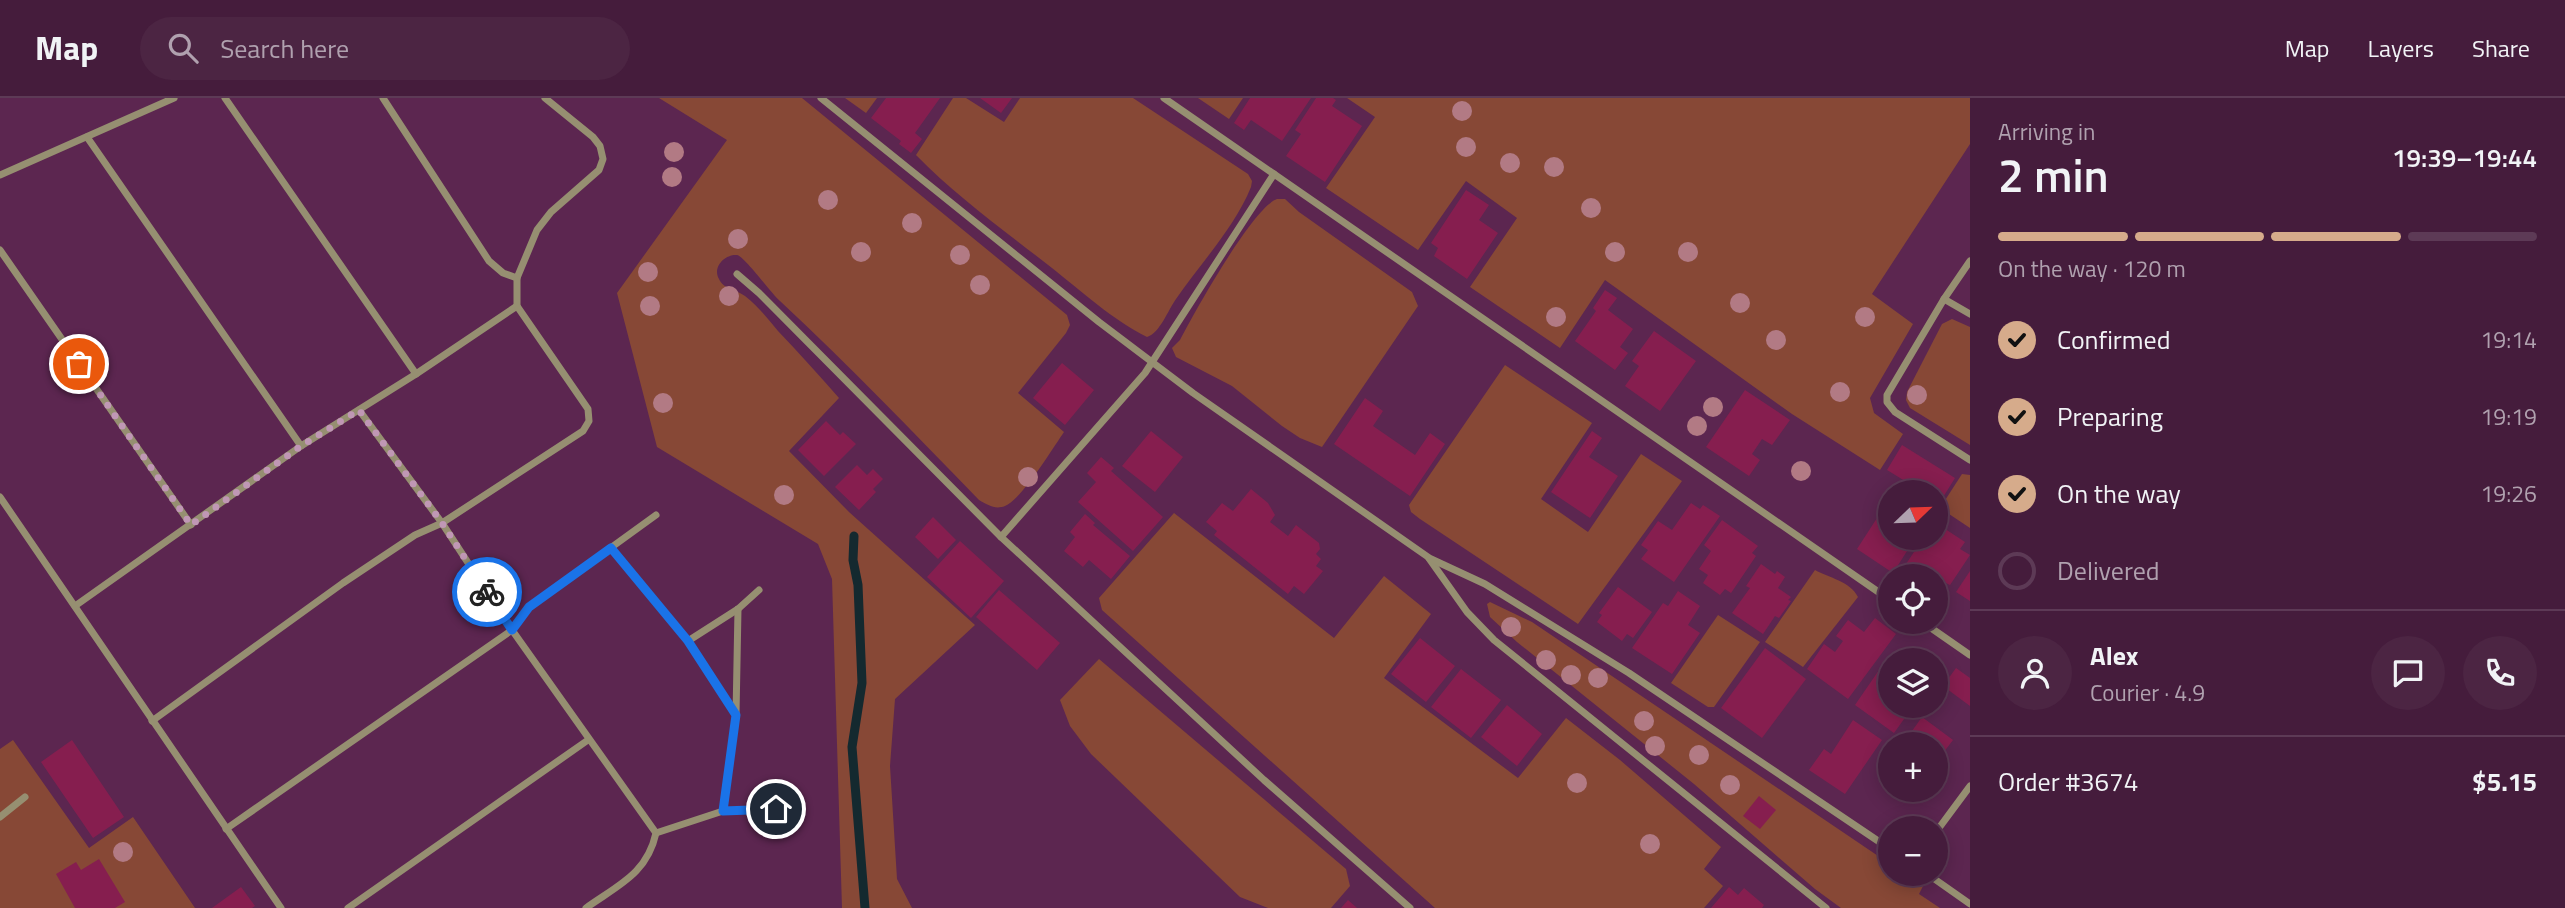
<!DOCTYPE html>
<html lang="en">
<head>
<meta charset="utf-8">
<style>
	body { margin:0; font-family:"Titillium Web",sans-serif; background:#4c2543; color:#f1f3f6; height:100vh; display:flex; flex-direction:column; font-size:26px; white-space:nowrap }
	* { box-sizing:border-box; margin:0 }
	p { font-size:23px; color:#b0a1af }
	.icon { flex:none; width:38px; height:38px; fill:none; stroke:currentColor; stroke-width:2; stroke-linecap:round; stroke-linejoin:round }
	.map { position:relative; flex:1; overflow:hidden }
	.sheet { display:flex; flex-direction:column; background:#451c3c; width:595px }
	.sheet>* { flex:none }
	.needle { width:46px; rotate:67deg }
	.buttons { position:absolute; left:1878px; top:382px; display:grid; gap:14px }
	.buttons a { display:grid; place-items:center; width:70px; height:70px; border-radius:50%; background:#451c3c; box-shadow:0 4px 18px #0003,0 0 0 2px #5d3a56; font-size:35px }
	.pin { position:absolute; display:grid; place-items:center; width:60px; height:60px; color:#fff; margin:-30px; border:4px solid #fff; border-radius:50%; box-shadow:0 2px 7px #0007 }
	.courier { position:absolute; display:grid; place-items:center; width:70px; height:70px; margin:-35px; border:5px solid #1a73e8; border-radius:50%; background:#fff; color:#222; box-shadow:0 2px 9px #0007 }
	.summary em { font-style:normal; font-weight:600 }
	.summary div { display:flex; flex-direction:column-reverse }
	.summary { display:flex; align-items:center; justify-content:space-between; height:119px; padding:0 28px }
	h1 { font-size:46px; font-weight:600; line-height:52px }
	.bar { display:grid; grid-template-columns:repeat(4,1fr); gap:10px 7px; align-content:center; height:84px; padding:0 28px }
	.bar i { height:9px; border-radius:5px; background:#5d3a56 }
	.bar .current { background:#d6ab8b }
	.bar p { grid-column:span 4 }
	.line { display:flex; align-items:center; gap:18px; padding:0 28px; border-top:2px solid #5d3a56 }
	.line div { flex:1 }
	.round { display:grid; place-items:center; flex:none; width:74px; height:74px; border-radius:37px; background:#4c2543 }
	ol { padding:0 28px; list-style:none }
	li { display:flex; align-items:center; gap:21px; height:77px }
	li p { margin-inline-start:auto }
	li .icon { padding:7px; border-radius:50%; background:#d6ab8b; color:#111; stroke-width:4 }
	li:last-child { color:#b0a1af }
	li i { width:38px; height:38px; border:4px solid #5d3a56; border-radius:50% }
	header { display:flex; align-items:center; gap:42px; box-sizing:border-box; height:98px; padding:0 35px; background:#451c3c; border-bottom:2px solid #5d3a56 }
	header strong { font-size:33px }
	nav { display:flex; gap:38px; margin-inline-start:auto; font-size:24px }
	.search { width:490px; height:63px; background:#4c2543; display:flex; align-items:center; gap:18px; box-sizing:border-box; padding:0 24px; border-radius:38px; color:#b0a1af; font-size:26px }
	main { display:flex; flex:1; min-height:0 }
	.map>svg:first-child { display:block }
	.green { fill:#874836 }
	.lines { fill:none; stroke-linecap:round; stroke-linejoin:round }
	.stream { stroke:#14292f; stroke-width:9 }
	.building { fill:#861e4f }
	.minor { stroke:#968f71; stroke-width:7 }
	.tree { fill:#b27a84 }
	.done { stroke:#c097b5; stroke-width:7; stroke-dasharray:0 12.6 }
	.route { stroke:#1a73e8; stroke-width:9 }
</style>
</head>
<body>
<header>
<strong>Map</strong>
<div class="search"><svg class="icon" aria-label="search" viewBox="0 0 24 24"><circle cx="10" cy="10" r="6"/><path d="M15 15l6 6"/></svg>Search here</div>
<nav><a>Map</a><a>Layers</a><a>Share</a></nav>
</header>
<main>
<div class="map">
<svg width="1970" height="810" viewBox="0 0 1970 810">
	<rect width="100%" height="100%" fill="#5c2650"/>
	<!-- green -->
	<g class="green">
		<path d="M659,0H802L1067,217L1070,227L1066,235L1018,295L1064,334C1053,350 1021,402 1005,408C995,412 988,407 979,402C914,335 849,267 780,203C771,195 744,158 737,157C725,156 712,169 719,181C723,191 737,192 745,198C758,208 768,221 778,233C799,255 819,277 839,300L789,353L849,414L975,527L895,601L890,668L897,781L912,810H842L832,481L818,446L657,349L617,195L727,42Z"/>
		<path d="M845,0H877L866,15Z"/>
		<path d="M953,0H966L1004,24L1020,0H1133L1248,76L1252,83L1251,89C1235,129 1200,166 1176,201C1168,212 1160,235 1147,239C1114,223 1080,192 1052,170C1006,134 957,99 916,57Z"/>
		<path d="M1198,0H1243L1229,21Z"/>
		<path d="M1347,0H1970V46L1872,196L1913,226L1870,300L1874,315L1903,336L1880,372L1792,316L1605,182L1560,250L1470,189L1517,120L1466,83L1418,152L1326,90L1375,19Z"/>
		<path d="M1277,101H1285L1299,114L1412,194L1418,208L1322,349L1300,340L1282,328L1232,288L1176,259L1172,250L1180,242C1194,215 1253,109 1277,101Z"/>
		<path d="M1952,221L1970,229V347L1910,310L1906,302L1907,294L1942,226Z"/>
		<path d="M1505,267L1592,325L1541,401L1588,434L1641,356L1682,383L1578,526L1420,421L1411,414L1409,407Z"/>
		<path d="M1962,376L1970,377V430L1940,410Z"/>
		<path d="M1174,415L1334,540L1384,478L1431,516L1384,580L1518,680L1566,620L1620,662L1721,749L1704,771L1723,788L1704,810H1435L1102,512L1099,500Z"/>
		<path d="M1815,472C1829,480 1850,483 1858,499L1803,569L1765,544Z"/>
		<path d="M1490,504L1532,524L1890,766V775C1905,775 1911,779 1923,788L1919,796L1940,810H1841L1815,791L1694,686L1517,544L1490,519L1487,506Z"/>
		<path d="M1718,517L1760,544L1714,609H1708L1671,585Z"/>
		<path d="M1099,561L1346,771L1350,788L1331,810H1268L1240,799L1091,656L1070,628L1060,602Z"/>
		<path d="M13,642L89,750L133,719L195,810H0V651Z"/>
	</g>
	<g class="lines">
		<!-- stream -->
		<path class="stream" d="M854,438L853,462L858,487L862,585L852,649L865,810"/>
	</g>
	<!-- building -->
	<g class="building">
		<path d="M886,0H940L915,35L922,41L911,55L899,46L901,43L871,20Z"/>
		<path d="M980,0H1012L1001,15Z"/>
		<path d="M1250,0H1311L1282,43L1251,22L1244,32L1234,25Z"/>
		<path d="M1316,0H1333L1336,2L1332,8L1362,28L1325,84L1286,58L1301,36L1295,32Z"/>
		<path d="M1466,92L1489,107L1479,122L1498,135L1467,181L1434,158L1438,150L1431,145Z"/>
		<path d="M1605,192L1617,200L1608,212L1633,231L1620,249L1628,255L1615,272L1575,243L1596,213L1593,210Z"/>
		<path d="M1654,233L1696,263L1660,313L1625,288L1639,268L1632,263Z"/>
		<path d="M1062,265L1094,292L1065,327L1033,300Z"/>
		<path d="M1745,292L1790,322L1772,347L1762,341L1752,356L1760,362L1749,378L1706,349Z"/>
		<path d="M1365,300L1383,313L1373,328L1415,357L1430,335L1445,346L1410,398L1334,346Z"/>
		<path d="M826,323L840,337L843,334L856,346L824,378L798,352Z"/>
		<path d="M1151,333L1183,359L1155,394L1122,368Z"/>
		<path d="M1592,333L1602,340L1589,359L1618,378L1590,420L1551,394Z"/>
		<path d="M1902,347L1955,380L1940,404L1936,401V394H1923L1887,372Z"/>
		<path d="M1101,359L1114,370L1111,373L1163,419L1133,453L1078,404L1096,384L1087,375Z"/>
		<path d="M857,367L867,377L873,371L883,381L873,391L876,394L859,412L835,389Z"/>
		<path d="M1251,391L1268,405L1275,417L1270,424L1288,438L1296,427L1319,445L1320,451L1316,456L1321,461L1316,468L1323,473L1304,496L1294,488L1288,496L1214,437L1217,433L1206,424L1222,405L1233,413Z"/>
		<path d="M1890,400V439H1916L1893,475L1857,451Z"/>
		<path d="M1691,405L1700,411L1703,407L1720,418L1674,484L1641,461L1648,452L1641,447L1658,423L1672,432Z"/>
		<path d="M1085,416L1095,425L1093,427L1130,458L1111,481L1089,462L1083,469L1064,453L1075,439L1070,434Z"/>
		<path d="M933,419L956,442L938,461L915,439Z"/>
		<path d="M1722,422L1758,448L1752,455L1756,458L1731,495L1725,491L1720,497L1703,485L1708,477L1699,471L1711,453L1704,447Z"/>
		<path d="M1936,425L1965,444L1960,451L1970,457L1950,487L1942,483L1936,494V478H1910L1902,472L1924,439H1936Z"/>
		<path d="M960,443L1004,483L971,520L927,479Z"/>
		<path d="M1761,466L1775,476L1777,473L1785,479L1778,490L1791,499L1788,502L1791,503L1779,520L1775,518L1763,536L1732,515L1750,490L1746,488Z"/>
		<path d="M1970,473V503L1956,494Z"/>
		<path d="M1618,489L1652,514L1633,540L1627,536L1622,543L1597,524L1602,517L1599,515Z"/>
		<path d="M999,492L1060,545L1037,572L976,519Z"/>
		<path d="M1678,493L1700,508L1688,527L1700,535L1672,576L1632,550L1663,505L1668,508Z"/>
		<path d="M1875,520L1896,536L1848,601L1807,571L1824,546L1835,554L1843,543L1836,538L1848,522L1864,534Z"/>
		<path d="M1420,540L1455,568L1426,604L1391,576Z"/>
		<path d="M1765,550L1806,581L1762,640L1721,610Z"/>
		<path d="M1888,559L1890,607H1914L1894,635L1855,607Z"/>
		<path d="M1956,570L1970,580V608L1943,588Z"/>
		<path d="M1461,571L1501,602L1471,640L1431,609Z"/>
		<path d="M1507,607L1542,636L1517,668L1481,639Z"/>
		<path d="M1922,619L1953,642L1937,663L1936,646H1915L1907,640Z"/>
		<path d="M1853,622L1882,642L1845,696L1809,672L1824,651L1831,656Z"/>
		<path d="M72,642L124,719L93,740L41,664Z"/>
		<path d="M1759,698L1776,712L1760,731L1743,718Z"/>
		<path d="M99,761L125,804L115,810H75L56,776L76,764L81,772Z"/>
		<path d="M241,789L255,808L252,810H212Z"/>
		<path d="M1729,789L1738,797L1744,790L1764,807L1762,810H1711Z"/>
		<path d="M1348,802L1357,810H1341Z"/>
	</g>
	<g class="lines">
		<!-- minor -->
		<g class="minor">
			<path d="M225,0L416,276"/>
			<path d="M383,0L489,163L503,175L517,180"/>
			<path d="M821,0L1099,224L1193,295L1428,459L1467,514L1494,542L1826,810"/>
			<path d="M1164,0L1890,502"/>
			<path d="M87,39L301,348"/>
			<path d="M0,77L174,0"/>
			<path d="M0,152L191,427"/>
			<path d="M1970,163L1944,201L1887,297V304L1895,314L1970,362"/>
			<path d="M737,176L759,195L1001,439L1264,682L1410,810"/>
			<path d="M1944,201L1970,216"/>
			<path d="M359,312L442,425L512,532L656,735C647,776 618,787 586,810"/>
			<path d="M0,399L281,810"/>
			<path d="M1001,439L1145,275L1274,76"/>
			<path d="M611,450L688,543L736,617"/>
			<path d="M1429,460L1485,486L1629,575L1890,751"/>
			<path d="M75,508L301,348L416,276L517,208"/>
			<path d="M1921,523L1970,557"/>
			<path d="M688,543L738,511L759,492"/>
			<path d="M152,623L343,485L415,437L442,425L583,333L589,323L588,311L517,208V180L537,132L551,114L599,72L603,61L600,48L593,39L545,0"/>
			<path d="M723,713L736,617L738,511"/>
			<path d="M0,719L25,699"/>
			<path d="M226,731L512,532L529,509L656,417"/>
			<path d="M1936,734L1970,688"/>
			<path d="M656,735L723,713L776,711"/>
			<path d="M1926,775L1970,806"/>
			<path d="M348,810L588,642"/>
		</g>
	</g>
	<!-- trees -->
	<g class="tree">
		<circle cx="1462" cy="13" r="10"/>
		<circle cx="1466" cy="49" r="10"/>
		<circle cx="674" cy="54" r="10"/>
		<circle cx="1510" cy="65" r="10"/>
		<circle cx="1554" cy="69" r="10"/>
		<circle cx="672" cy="79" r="10"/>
		<circle cx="828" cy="102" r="10"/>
		<circle cx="1591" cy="110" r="10"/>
		<circle cx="912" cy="125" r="10"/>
		<circle cx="738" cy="141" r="10"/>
		<circle cx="861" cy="154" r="10"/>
		<circle cx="1615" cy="154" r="10"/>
		<circle cx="1688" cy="154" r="10"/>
		<circle cx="960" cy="157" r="10"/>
		<circle cx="648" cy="174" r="10"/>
		<circle cx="980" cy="187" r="10"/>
		<circle cx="729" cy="198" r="10"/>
		<circle cx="1740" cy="205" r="10"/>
		<circle cx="650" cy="208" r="10"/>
		<circle cx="1556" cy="219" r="10"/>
		<circle cx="1865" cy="219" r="10"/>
		<circle cx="1776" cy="242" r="10"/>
		<circle cx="1840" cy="294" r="10"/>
		<circle cx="1917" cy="297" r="10"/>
		<circle cx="663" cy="305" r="10"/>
		<circle cx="1713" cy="309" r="10"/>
		<circle cx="1697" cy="328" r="10"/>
		<circle cx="1801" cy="373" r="10"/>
		<circle cx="1028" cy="379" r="10"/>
		<circle cx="784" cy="397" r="10"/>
		<circle cx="1511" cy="529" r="10"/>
		<circle cx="1546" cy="562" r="10"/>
		<circle cx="1571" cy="577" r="10"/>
		<circle cx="1598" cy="580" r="10"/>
		<circle cx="1644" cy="623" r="10"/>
		<circle cx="1655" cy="648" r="10"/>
		<circle cx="1699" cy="657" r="10"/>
		<circle cx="1577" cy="685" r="10"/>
		<circle cx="1730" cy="687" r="10"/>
		<circle cx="1650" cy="746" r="10"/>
		<circle cx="123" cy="754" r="10"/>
	</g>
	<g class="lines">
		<!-- done -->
		<path class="done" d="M79,266L191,427L301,348L359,312L442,425L487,494"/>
		<!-- route -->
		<path class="route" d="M487,494L512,532L529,509L611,450L688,543L736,617L723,713L776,711"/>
	</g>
</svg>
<div class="buttons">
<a><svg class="needle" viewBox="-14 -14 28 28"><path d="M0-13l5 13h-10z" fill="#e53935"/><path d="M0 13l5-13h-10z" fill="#b0a1af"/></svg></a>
<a><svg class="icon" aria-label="locate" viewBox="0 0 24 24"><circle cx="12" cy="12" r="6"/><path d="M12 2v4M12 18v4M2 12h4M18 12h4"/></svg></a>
<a><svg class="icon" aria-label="layers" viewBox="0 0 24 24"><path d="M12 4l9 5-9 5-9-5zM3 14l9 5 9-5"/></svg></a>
<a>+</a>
<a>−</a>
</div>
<div class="pin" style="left:79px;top:266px;background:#ea580c"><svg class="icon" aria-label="bag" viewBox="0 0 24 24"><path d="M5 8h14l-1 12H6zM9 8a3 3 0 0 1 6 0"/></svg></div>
<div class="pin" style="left:776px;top:711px;background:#1f2937"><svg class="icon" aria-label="home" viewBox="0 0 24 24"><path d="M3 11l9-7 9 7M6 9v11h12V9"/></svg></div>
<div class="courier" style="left:487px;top:494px"><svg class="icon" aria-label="bike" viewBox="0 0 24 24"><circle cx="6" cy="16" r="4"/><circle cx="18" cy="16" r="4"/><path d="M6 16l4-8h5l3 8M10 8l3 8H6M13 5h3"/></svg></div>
</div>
<section class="sheet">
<div class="summary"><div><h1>2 min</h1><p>Arriving in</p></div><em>19:39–19:44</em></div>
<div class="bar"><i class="current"></i><i class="current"></i><i class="current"></i><i></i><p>On the way · 120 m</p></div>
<ol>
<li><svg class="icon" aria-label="check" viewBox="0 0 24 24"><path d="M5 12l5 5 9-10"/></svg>Confirmed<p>19:14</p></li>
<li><svg class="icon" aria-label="check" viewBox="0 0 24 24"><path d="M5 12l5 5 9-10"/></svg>Preparing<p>19:19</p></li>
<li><svg class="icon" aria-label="check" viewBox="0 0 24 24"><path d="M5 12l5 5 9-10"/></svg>On the way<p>19:26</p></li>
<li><i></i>Delivered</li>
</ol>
<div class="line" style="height:126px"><a class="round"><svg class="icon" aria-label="person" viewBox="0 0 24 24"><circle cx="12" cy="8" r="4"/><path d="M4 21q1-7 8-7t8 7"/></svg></a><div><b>Alex</b><p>Courier · 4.9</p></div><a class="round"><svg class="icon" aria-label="chat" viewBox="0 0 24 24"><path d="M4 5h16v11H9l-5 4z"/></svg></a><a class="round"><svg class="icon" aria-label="phone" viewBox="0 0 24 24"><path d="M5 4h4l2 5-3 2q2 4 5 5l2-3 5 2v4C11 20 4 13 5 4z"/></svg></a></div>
<div class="line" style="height:91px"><div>Order #3674</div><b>$5.15</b></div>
</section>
</main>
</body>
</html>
